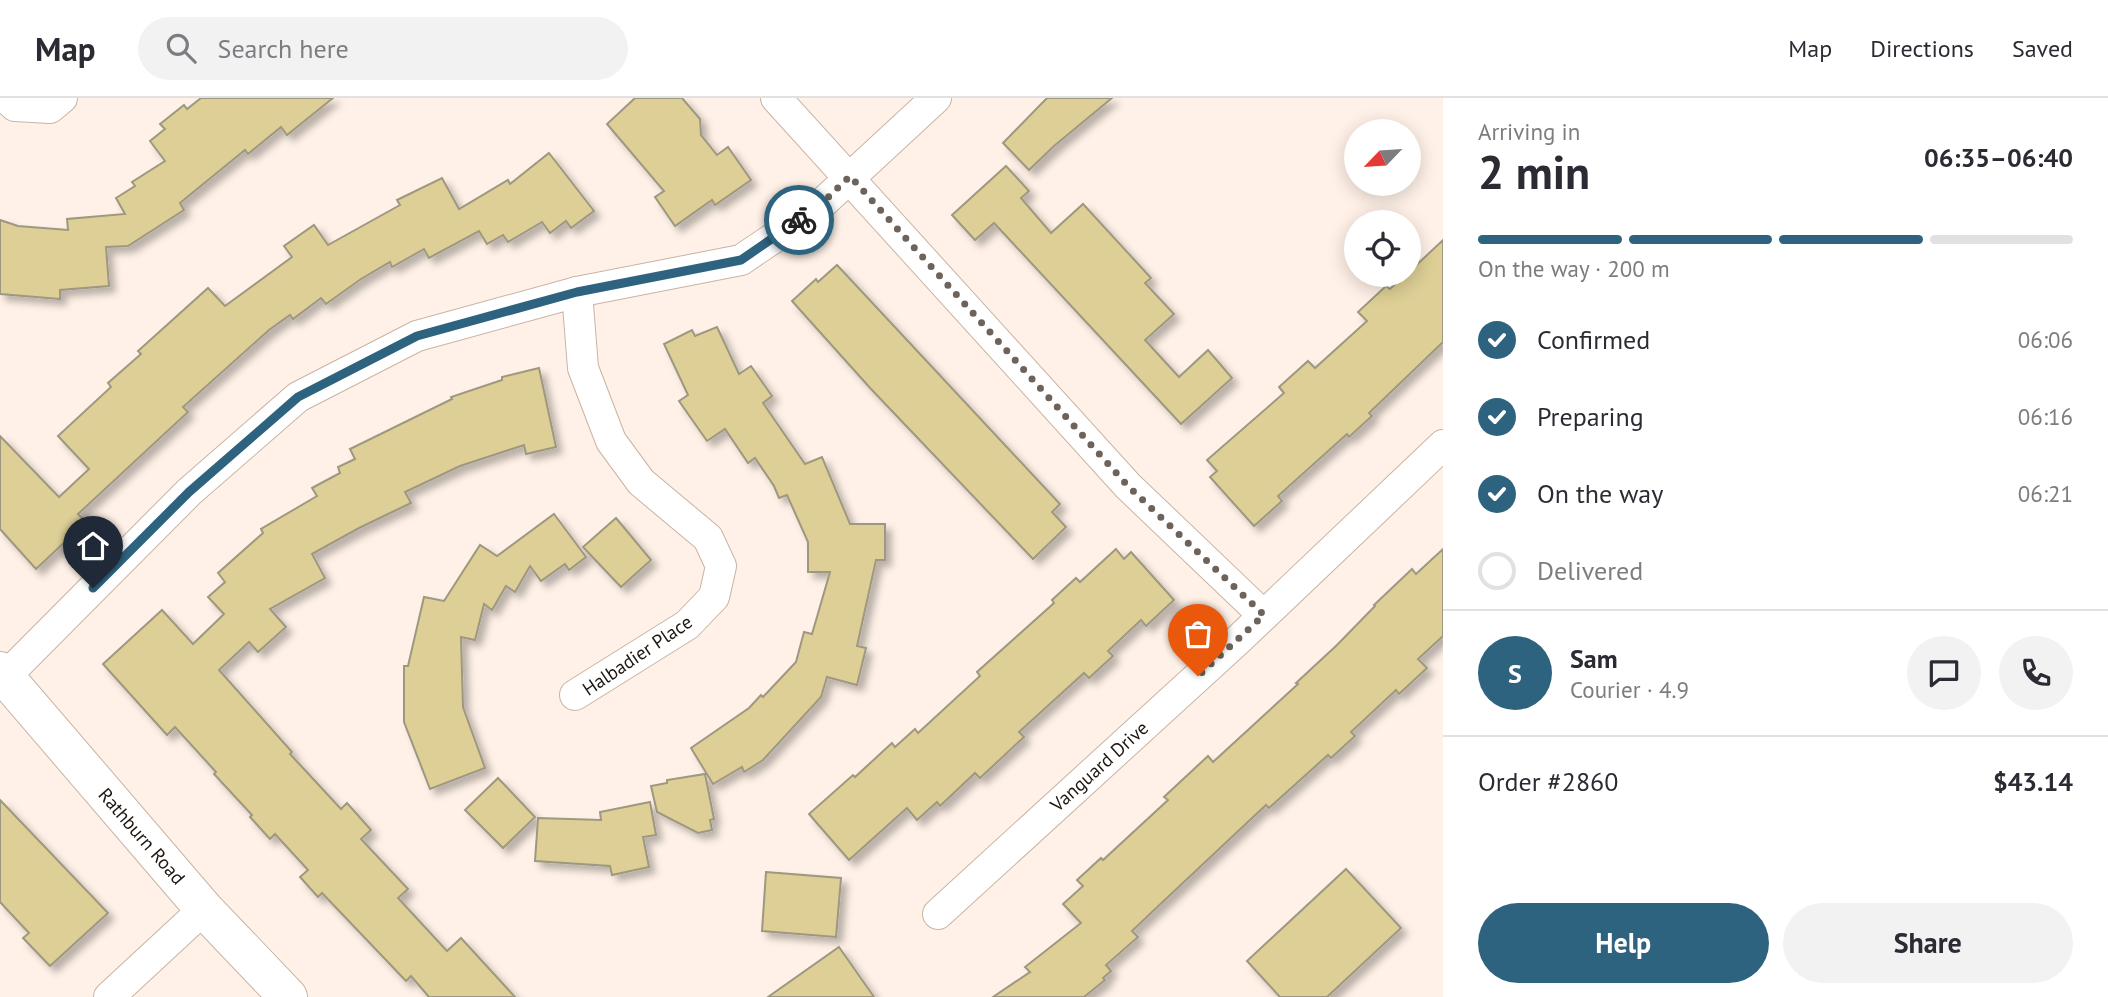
<!DOCTYPE html>
<html lang="en">
<head>
<meta charset="utf-8">
<style>
	body { margin:0; font-family:"PT Sans",sans-serif; background:#f2f2f3; color:#2b2b33; height:100vh; display:flex; flex-direction:column; font-size:26px; white-space:nowrap }
	* { box-sizing:border-box; margin:0 }
	p { font-size:23px; color:#7c7c81 }
	.icon { flex:none; width:38px; height:38px; fill:none; stroke:currentColor; stroke-width:2; stroke-linecap:round; stroke-linejoin:round }
	.map { position:relative; flex:1; overflow:hidden }
	.panel { display:flex; flex-direction:column; background:#fff; width:665px }
	.panel>* { flex:none }
	.needle { width:46px; rotate:245deg }
	.buttons { position:absolute; left:1344px; top:21px; display:grid; gap:14px }
	.buttons a { display:grid; place-items:center; width:77px; height:77px; border-radius:50%; background:#fff; box-shadow:0 4px 18px #0003; font-size:35px }
	.pin { position:absolute; display:grid; place-items:center; width:60px; height:60px; color:#fff; margin:-72px -30px; border-radius:50% 50% 50% 0; rotate:-45deg; box-shadow:0 0 7px #0007 }
	.pin .icon { rotate:45deg }
	.courier { position:absolute; display:grid; place-items:center; width:70px; height:70px; margin:-35px; border:5px solid #2e637f; border-radius:50%; background:#fff; color:#222; box-shadow:0 2px 9px #0007 }
	.head em { font-style:normal; font-weight:700 }
	.head div { display:flex; flex-direction:column-reverse }
	.head { display:flex; align-items:center; justify-content:space-between; height:119px; padding:0 35px }
	h1 { font-size:46px; font-weight:700; line-height:52px }
	.bar { display:grid; grid-template-columns:repeat(4,1fr); gap:10px 7px; align-content:center; height:84px; padding:0 35px }
	.bar i { height:9px; border-radius:5px; background:#e1e1e2 }
	.bar .selected { background:#2e637f }
	.bar p { grid-column:span 4 }
	.line { display:flex; align-items:center; gap:18px; padding:0 35px; border-top:2px solid #e1e1e2 }
	.line div { flex:1 }
	.round { display:grid; place-items:center; flex:none; width:74px; height:74px; border-radius:37px; background:#f2f2f3 }
	ol { padding:0 35px; list-style:none }
	li { display:flex; align-items:center; gap:21px; height:77px }
	li p { margin-inline-start:auto }
	li .icon { padding:7px; border-radius:50%; background:#2e637f; color:#fff; stroke-width:4 }
	li:last-child { color:#7c7c81 }
	li i { width:38px; height:38px; border:4px solid #e1e1e2; border-radius:50% }
	.cta { display:flex; gap:14px; margin-top:auto; padding:14px 35px }
	.cta a { flex:1; height:80px; border-radius:42px; background:#2e637f; color:#fff; font-size:28px; font-weight:700; line-height:80px; text-align:center }
	.cta a+a { background:#f2f2f3; color:#2b2b33 }
	header { display:flex; align-items:center; gap:42px; box-sizing:border-box; height:98px; padding:0 35px; background:#fff; border-bottom:2px solid #e1e1e2 }
	header strong { font-size:33px }
	nav { display:flex; gap:38px; margin-inline-start:auto; font-size:24px }
	.search { width:490px; height:63px; background:#f2f2f3; display:flex; align-items:center; gap:18px; box-sizing:border-box; padding:0 24px; border-radius:38px; color:#7c7c81; font-size:26px }
	main { display:flex; flex:1; min-height:0 }
	.map>svg:first-child { display:block }
	.building { fill:#ddcf95; stroke:#9e9880; stroke-width:2; filter:url(#shadow) }
	.lines { fill:none; stroke-linecap:round; stroke-linejoin:round }
	.minor-casing { stroke:#c9b4a3; stroke-width:32 }
	.tertiary-casing { stroke:#c9b4a3; stroke-width:40 }
	.minor { stroke:#fff; stroke-width:30 }
	.tertiary { stroke:#fff; stroke-width:38 }
	.done { stroke:#6d635b; stroke-width:7; stroke-dasharray:0 12.6 }
	.route { stroke:#2e637f; stroke-width:9 }
	.labels { text-anchor:middle; dominant-baseline:central; stroke-width:7; stroke-linejoin:round; paint-order:stroke }
	.street-label { font-size:19px; fill:#1e1610; stroke:#fff }
</style>
</head>
<body>
<header>
<strong>Map</strong>
<div class="search"><svg class="icon" aria-label="search" viewBox="0 0 24 24"><circle cx="10" cy="10" r="6"/><path d="M15 15l6 6"/></svg>Search here</div>
<nav><a>Map</a><a>Directions</a><a>Saved</a></nav>
</header>
<main>
<div class="map">
<svg width="1443" height="899" viewBox="0 0 1443 899">
	<defs>
		<filter id="shadow"><feDropShadow dx="6" dy="6" stdDeviation="3.5" flood-color="#0004"/></filter>
	</defs>
	<rect width="100%" height="100%" fill="#fff1e7"/>
	<!-- building -->
	<g class="building">
		<path d="M201,0H333L287,37L281,29L248,56L245,52L180,105L184,112L128,148L106,149L109,188L60,192V201L0,196V122L18,128L68,132L67,121L125,116L116,100L135,88L132,84L165,63L150,43L165,31L160,26L184,7L187,11Z"/>
		<path d="M635,0H682L700,21L701,37L717,57L728,49L751,82L715,107L712,102L675,128L655,99L664,93L607,26Z"/>
		<path d="M1047,0H1112L1054,48L1029,72L1003,45Z"/>
		<path d="M549,55L594,113L571,130L566,123L550,135L542,124L508,144L503,137L487,146L479,133L429,160L424,151L392,169L390,164L361,181L326,206L321,200L293,221L290,217L269,232L183,309L188,314L78,416L86,424L36,471L0,431V338L59,399L89,371L58,338L111,289L108,285L141,256L138,253L208,190L225,208L292,159L284,148L314,127L328,147L400,107L397,102L442,80L459,111L508,82L510,86Z"/>
		<path d="M1006,68L1029,93L1021,100L1051,135L1083,106L1151,180L1145,185L1174,216L1145,242L1179,279L1208,252L1232,280L1181,326L994,125L975,142L952,117Z"/>
		<path d="M1443,142V244L1369,315L1372,318L1349,339L1347,336L1278,398L1282,403L1254,428L1210,379L1217,373L1207,362L1284,295L1279,289L1308,263L1315,270L1367,223L1358,214L1386,188L1390,191L1405,177H1409V174Z"/>
		<path d="M837,167L1060,406L1052,414L1066,429L1033,461L871,291L792,203L816,181L818,184Z"/>
		<path d="M717,229L739,276L751,268L772,298L763,305L805,366L822,359L850,426H885V462H876L857,548L866,550L857,587L827,579L821,599L763,662L744,674L742,669L713,686L691,650L749,610L761,597L763,599L796,564L804,534L812,536L830,474H808V444L787,397L779,400L774,388L755,360L748,365L725,331L707,343L679,303L688,297L664,246L692,232L695,238Z"/>
		<path d="M539,270L556,349L526,356L524,347L460,368L405,394L411,405L359,430L312,456L325,480L270,511L286,529L258,554L249,544L219,572L292,654L290,656L341,711L347,705L371,732L361,741L408,791L398,800L447,853L461,840L515,899H429L411,878L406,883L322,795L318,799L300,779L308,772L275,736L270,741L250,719L252,717L214,676L216,674L175,629L167,637L103,566L162,512L193,546L224,516L208,499L225,484L218,475L263,435L261,431L317,398L312,390L340,375L338,369L355,361L350,351L452,301L451,299L502,282V279Z"/>
		<path d="M554,416L586,459L569,472L565,466L541,483L530,468L515,494L506,488L492,512L484,506L475,542L461,539L463,609L485,670L430,691L404,624V568H408L424,499L444,503L480,447L497,458Z"/>
		<path d="M616,420L651,462L621,489L583,449Z"/>
		<path d="M1116,451L1124,461L1131,454L1174,502L1146,528L1141,522L1108,553L1113,558L1089,580L1084,575L1019,634L1024,639L980,680L975,675L940,708L937,704L917,722L907,710L849,762L809,716L853,677L855,679L892,645L895,649L915,631L918,635L980,578L977,574L1054,505L1052,502L1076,480L1080,484Z"/>
		<path d="M1443,451V538L1418,561L1427,570L1399,596L1396,592L1351,634L1355,638L1331,660L1328,657L1269,710L1266,707L1152,814L1132,833L1138,839L1106,867L1111,873L1103,880L1105,882L1084,899H993L1030,874L1025,869L1081,825L1063,806L1083,788L1077,782L1101,760L1103,762L1168,702L1164,699L1208,658L1213,664L1298,586L1296,585L1337,547L1375,508L1374,507L1412,471L1416,476Z"/>
		<path d="M705,676L714,721L710,722L712,732L698,735L657,714L651,688L667,685V682Z"/>
		<path d="M498,680L535,719L503,750L465,712Z"/>
		<path d="M0,702L108,815L50,868L23,840L29,835L0,804Z"/>
		<path d="M650,704L656,737L643,739L649,769L612,777L610,768L535,763L538,720L601,722L600,714Z"/>
		<path d="M1346,771L1401,830L1327,899H1280L1247,863Z"/>
		<path d="M766,774L841,780L836,839L762,833Z"/>
		<path d="M839,849L874,899H768Z"/>
	</g>
	<g class="lines">
		<defs>
			<g id="minor">
				<path d="M6,0L15,8L50,10L62,0"/>
				<path d="M776,0L1128,388L1263,517"/>
				<path d="M5,579L189,394L298,299L417,238L577,194L741,162L815,112L936,0"/>
				<path d="M575,597L687,527L714,499L721,468L708,440L641,384L611,343L583,270L577,194"/>
				<path d="M938,816L1238,542L1443,347"/>
				<path d="M109,899L204,811"/>
			</g>
			<path id="tertiary" d="M0,573L204,811L288,899"/>
		</defs>
		<!-- minor casing -->
		<use href="#minor" class="minor-casing"/>
		<!-- tertiary casing -->
		<use href="#tertiary" class="tertiary-casing"/>
		<!-- minor -->
		<use href="#minor" class="minor"/>
		<!-- tertiary -->
		<use href="#tertiary" class="tertiary"/>
	</g>
	<g class="lines">
		<!-- done -->
		<path class="done" d="M799,122L819,108L850,78L1128,388L1264,517L1198,578"/>
		<!-- route -->
		<path class="route" d="M93,490L189,394L298,299L417,238L577,194L741,162L799,122"/>
	</g>
	<g class="labels">
		<!-- street labels -->
		<g class="street-label">
			<text transform="translate(637 557) rotate(-34)">Halbadier Place</text>
			<text transform="translate(1099 668) rotate(-42)">Vanguard Drive</text>
			<text transform="translate(142 738) rotate(49)">Rathburn Road</text>
		</g>
	</g>
</svg>
<div class="buttons">
<a><svg class="needle" viewBox="-14 -14 28 28"><path d="M0-13l5 13h-10z" fill="#e53935"/><path d="M0 13l5-13h-10z" fill="#7c7c81"/></svg></a>
<a><svg class="icon" aria-label="locate" viewBox="0 0 24 24"><circle cx="12" cy="12" r="6"/><path d="M12 2v4M12 18v4M2 12h4M18 12h4"/></svg></a>
</div>
<div class="pin" style="left:1198px;top:578px;background:#ea580c"><svg class="icon" aria-label="bag" viewBox="0 0 24 24"><path d="M5 8h14l-1 12H6zM9 8a3 3 0 0 1 6 0"/></svg></div>
<div class="pin" style="left:93px;top:490px;background:#1f2937"><svg class="icon" aria-label="home" viewBox="0 0 24 24"><path d="M3 11l9-7 9 7M6 9v11h12V9"/></svg></div>
<div class="courier" style="left:799px;top:122px"><svg class="icon" aria-label="bike" viewBox="0 0 24 24"><circle cx="6" cy="16" r="4"/><circle cx="18" cy="16" r="4"/><path d="M6 16l4-8h5l3 8M10 8l3 8H6M13 5h3"/></svg></div>
</div>
<section class="panel">
<div class="head"><div><h1>2 min</h1><p>Arriving in</p></div><em>06:35–06:40</em></div>
<div class="bar"><i class="selected"></i><i class="selected"></i><i class="selected"></i><i></i><p>On the way · 200 m</p></div>
<ol>
<li><svg class="icon" aria-label="check" viewBox="0 0 24 24"><path d="M5 12l5 5 9-10"/></svg>Confirmed<p>06:06</p></li>
<li><svg class="icon" aria-label="check" viewBox="0 0 24 24"><path d="M5 12l5 5 9-10"/></svg>Preparing<p>06:16</p></li>
<li><svg class="icon" aria-label="check" viewBox="0 0 24 24"><path d="M5 12l5 5 9-10"/></svg>On the way<p>06:21</p></li>
<li><i></i>Delivered</li>
</ol>
<div class="line" style="height:126px"><b class="round" style="background:#2e637f;color:#fff">S</b><div><b>Sam</b><p>Courier · 4.9</p></div><a class="round"><svg class="icon" aria-label="chat" viewBox="0 0 24 24"><path d="M4 5h16v11H9l-5 4z"/></svg></a><a class="round"><svg class="icon" aria-label="phone" viewBox="0 0 24 24"><path d="M5 4h4l2 5-3 2q2 4 5 5l2-3 5 2v4C11 20 4 13 5 4z"/></svg></a></div>
<div class="line" style="height:91px"><div>Order #2860</div><b>$43.14</b></div>
<div class="cta"><a>Help</a><a>Share</a></div>
</section>
</main>
</body>
</html>
